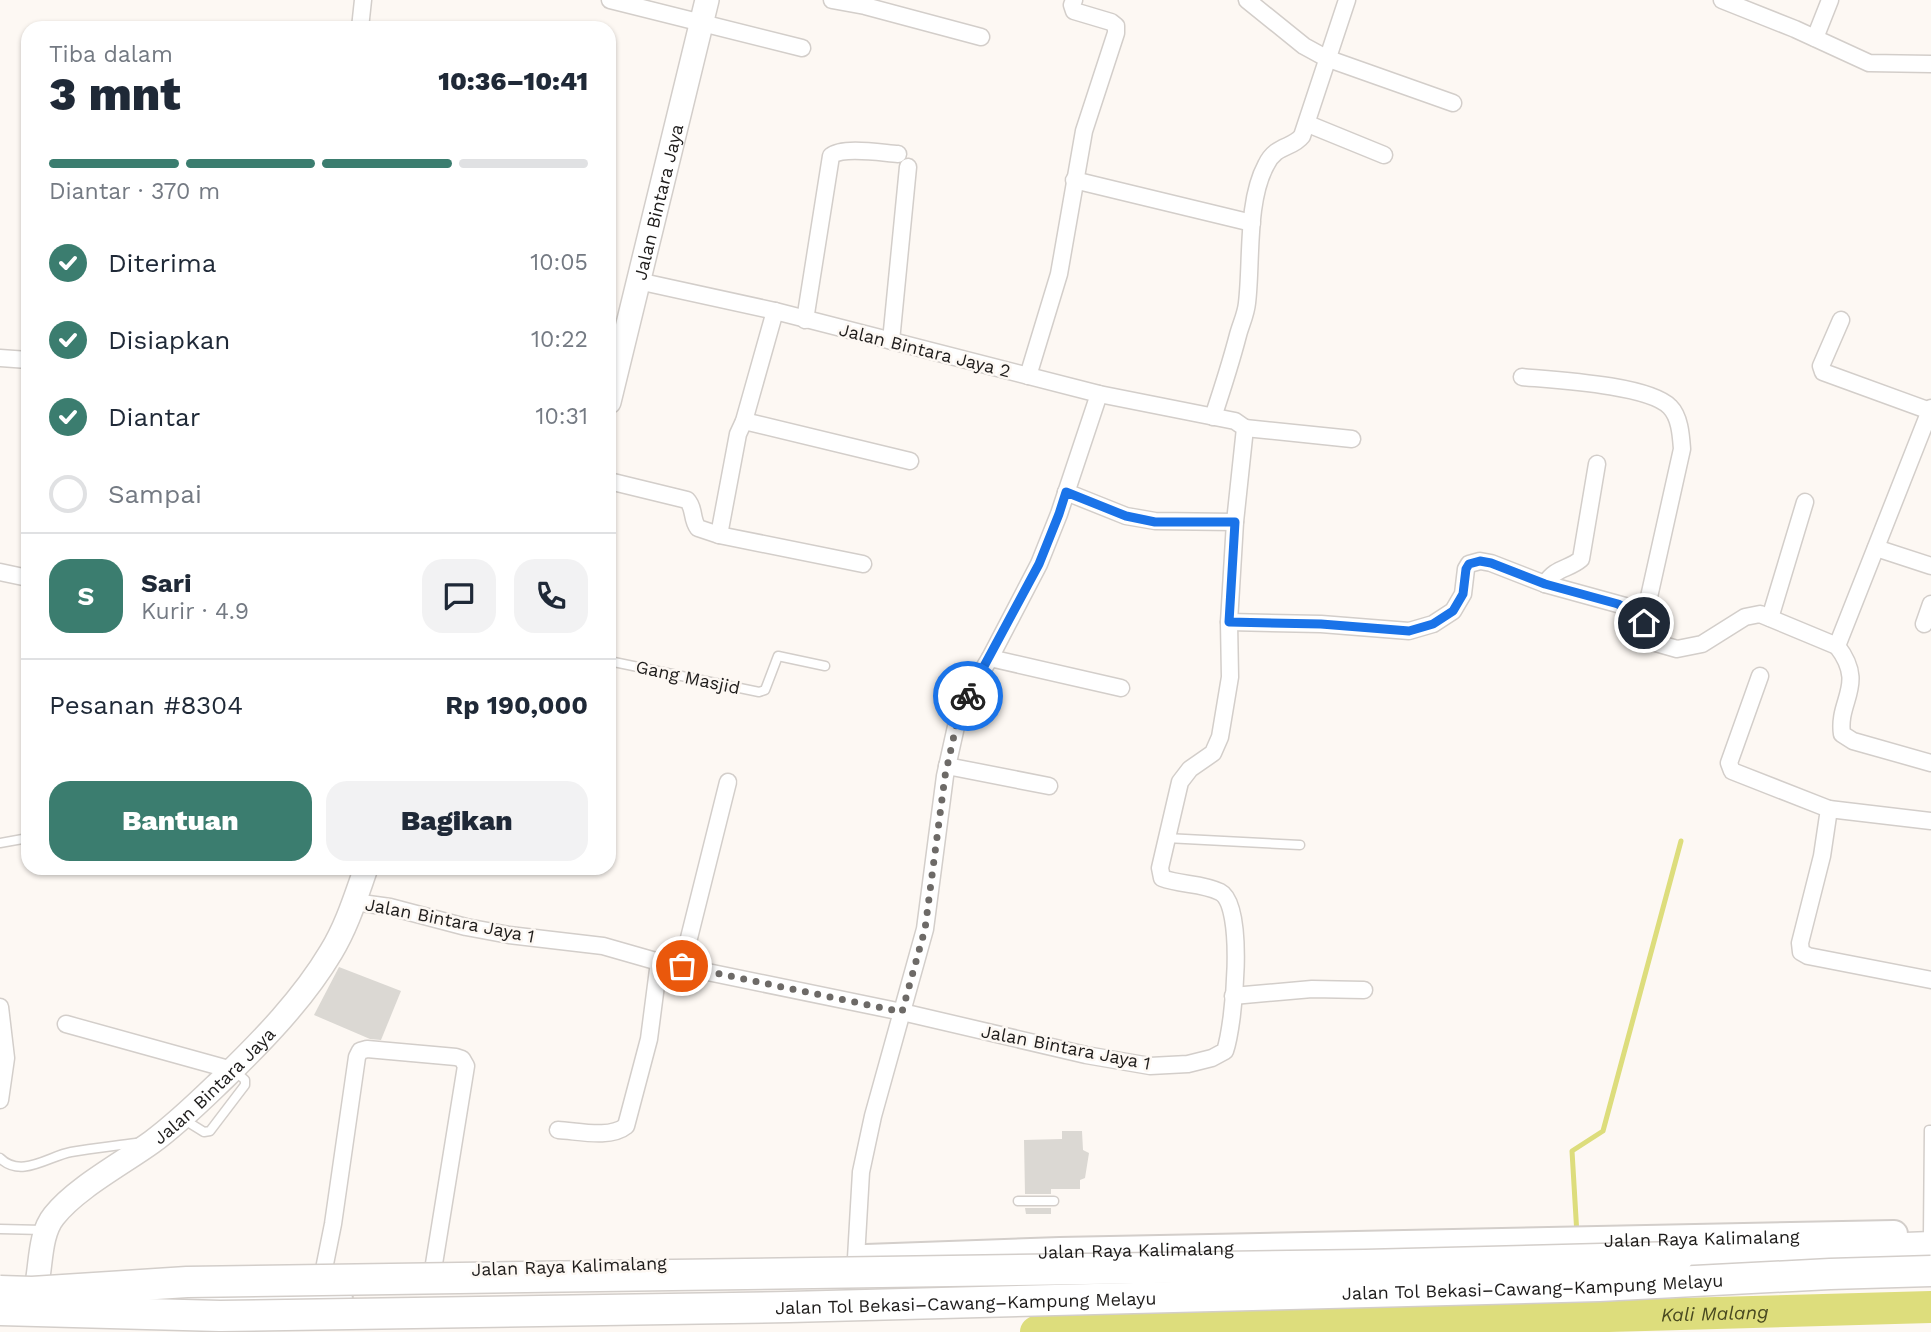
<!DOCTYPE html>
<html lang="id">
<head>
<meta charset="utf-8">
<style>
	body { margin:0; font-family:"Work Sans",sans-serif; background:#f2f2f3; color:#1f2937; height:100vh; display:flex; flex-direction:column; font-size:26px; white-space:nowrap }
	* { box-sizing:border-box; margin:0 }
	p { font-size:23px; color:#747a83 }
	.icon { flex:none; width:38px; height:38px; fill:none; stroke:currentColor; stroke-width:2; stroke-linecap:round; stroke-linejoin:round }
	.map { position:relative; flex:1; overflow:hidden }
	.panel { position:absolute; left:21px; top:21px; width:595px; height:854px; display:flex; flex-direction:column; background:#fff; border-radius:21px; box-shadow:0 2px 5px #0004 }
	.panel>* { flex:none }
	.pin { position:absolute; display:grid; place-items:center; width:60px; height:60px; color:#fff; margin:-30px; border:4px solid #fff; border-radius:50%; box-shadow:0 2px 7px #0007 }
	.courier { position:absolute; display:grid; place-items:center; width:70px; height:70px; margin:-35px; border:5px solid #1a73e8; border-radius:50%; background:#fff; color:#222; box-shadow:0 2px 9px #0007 }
	.summary em { font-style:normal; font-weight:800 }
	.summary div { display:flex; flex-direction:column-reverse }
	.summary { display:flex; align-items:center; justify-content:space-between; height:119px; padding:0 28px }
	h1 { font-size:46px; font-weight:800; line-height:52px }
	.bar { display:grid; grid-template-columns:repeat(4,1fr); gap:10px 7px; align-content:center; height:84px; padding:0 28px }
	.bar i { height:9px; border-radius:5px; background:#e0e1e3 }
	.bar .selected { background:#3b7d6f }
	.bar p { grid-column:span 4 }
	.line { display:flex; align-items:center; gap:18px; padding:0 28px; border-top:2px solid #e0e1e3 }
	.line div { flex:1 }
	.round { display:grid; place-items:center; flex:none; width:74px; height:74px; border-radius:21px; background:#f2f2f3 }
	ol { padding:0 28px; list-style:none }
	li { display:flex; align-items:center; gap:21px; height:77px }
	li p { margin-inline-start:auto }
	li .icon { padding:7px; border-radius:50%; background:#3b7d6f; color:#fff; stroke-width:4 }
	li:last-child { color:#747a83 }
	li i { width:38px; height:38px; border:4px solid #e0e1e3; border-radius:50% }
	.button { display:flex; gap:14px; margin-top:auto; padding:14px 28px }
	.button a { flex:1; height:80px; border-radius:21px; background:#3b7d6f; color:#fff; font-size:28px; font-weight:800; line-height:80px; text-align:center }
	.button a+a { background:#f2f2f3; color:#1f2937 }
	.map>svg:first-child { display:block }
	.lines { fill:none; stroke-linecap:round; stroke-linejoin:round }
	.stream { stroke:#dddd7c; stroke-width:5 }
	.river { stroke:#dddd7c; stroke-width:32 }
	.building { fill:#dbd8d3 }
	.lane-casing { stroke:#d3ceca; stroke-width:11 }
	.street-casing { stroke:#d3ceca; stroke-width:19 }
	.secondary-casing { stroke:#d3ceca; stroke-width:26 }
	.primary-casing { stroke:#d3ceca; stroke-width:30 }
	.highway-casing { stroke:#d3ceca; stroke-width:33 }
	.lane { stroke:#fff; stroke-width:8 }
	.street { stroke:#fff; stroke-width:16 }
	.secondary { stroke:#fff; stroke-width:23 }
	.primary { stroke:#fff; stroke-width:26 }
	.highway { stroke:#fff; stroke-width:30 }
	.highway-bridge-casing { stroke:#d3ceca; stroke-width:33; stroke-linecap:butt }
	.highway-bridge { stroke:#fff; stroke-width:30 }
	.done { stroke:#6d6a67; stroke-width:7; stroke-dasharray:0 12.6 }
	.route { stroke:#1a73e8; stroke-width:9 }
	.labels { text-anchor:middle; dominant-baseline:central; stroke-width:5; stroke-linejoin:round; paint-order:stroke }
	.street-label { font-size:18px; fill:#1f1d1c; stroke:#fdf8f3 }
	.water-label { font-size:19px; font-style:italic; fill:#494920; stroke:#fdf8f3 }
</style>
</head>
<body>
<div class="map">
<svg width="1931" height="1332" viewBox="0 0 1931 1332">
	<rect width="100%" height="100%" fill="#fdf8f3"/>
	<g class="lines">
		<!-- stream -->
		<g class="stream">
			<path d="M1577,1235L1572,1151L1603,1131L1681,841"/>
			<path d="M1580,1297L1582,1332"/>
		</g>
		<!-- river -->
		<path class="river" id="s1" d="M1036,1332L1931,1307"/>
	</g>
	<!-- building -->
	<g class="building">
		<path d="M339,967L401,991L381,1040L370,1039L314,1015Z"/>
		<path d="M1062,1131H1082L1083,1150L1089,1153L1085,1178L1080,1180V1189H1051V1194H1025L1024,1140L1062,1139Z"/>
		<path d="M1025,1208H1051V1214H1026Z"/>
	</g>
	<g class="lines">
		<defs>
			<g id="lane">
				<path d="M609,661L759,692L765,690L778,656L825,666"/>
				<path d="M1166,838L1300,845"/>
				<path d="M0,843L28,838"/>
				<path d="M183,1119L204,1132L210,1131L245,1085V1080L236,1072"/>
				<path d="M0,1158C21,1179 49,1156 71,1152C93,1148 115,1146 136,1143"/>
				<path d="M1018,1201H1054"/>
				<path d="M0,1229L43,1230"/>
				<path d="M1928,1234L1929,1130H1931"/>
			</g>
			<g id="street">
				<path d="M610,0L802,48"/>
				<path d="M832,0L865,6L981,37"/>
				<path d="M1247,0L1304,46L1326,58L1453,103"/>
				<path d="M1722,0L1795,29L1869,63L1931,64"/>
				<path d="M360,28L363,0"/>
				<path d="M1815,38L1830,0"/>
				<path d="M1308,124L1384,155"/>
				<path d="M1074,180L1252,223"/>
				<path d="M805,320L831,156C843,146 882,153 898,154"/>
				<path d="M1841,320L1821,366L1823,372L1930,411"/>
				<path d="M891,341L908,167"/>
				<path d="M0,358L28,360"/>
				<path d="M1028,376L1059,274L1084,131L1116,33V26L1111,22L1074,11L1072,5L1074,0"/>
				<path d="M1522,377C1555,380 1649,385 1670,407C1680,417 1681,436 1682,449L1649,597L1638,615"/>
				<path d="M1931,408L1837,646C1867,685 1837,700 1842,734L1853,741L1931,763"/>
				<path d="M1213,417C1222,390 1231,362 1238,335C1241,324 1246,314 1247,303C1252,262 1246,202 1266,165C1276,144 1292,149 1302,136L1347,0"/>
				<path d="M744,421L910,461"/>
				<path d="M1245,428L1352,439"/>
				<path d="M609,481L687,500C695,508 691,519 698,528L719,535L863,564"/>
				<path d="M1066,492L1126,516L1155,521L1235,522"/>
				<path d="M719,535L738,434L744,421L775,311"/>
				<path d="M1876,548L1931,566"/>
				<path d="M0,572L28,578"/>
				<path d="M1545,584C1556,567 1568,570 1581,559L1597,464"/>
				<path d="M1770,618L1805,502"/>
				<path d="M1229,622L1321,624L1409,631L1433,624L1453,611L1463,594L1466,569L1469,564L1480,561L1491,563L1545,584L1625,606L1641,619L1656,643L1677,649L1702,644L1745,617L1760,614L1837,646"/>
				<path d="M1924,624L1931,604"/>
				<path d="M990,658L1121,688"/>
				<path d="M1760,676L1729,763L1732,771L1829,809L1822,856L1800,943L1801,952L1808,956L1931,980"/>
				<path d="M947,766L1049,786"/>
				<path d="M1829,809L1931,821"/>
				<path d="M354,902L390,907L466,927L509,935L603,946L659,962L902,1012L1086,1055L1150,1066L1188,1064L1212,1058L1225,1051C1234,1025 1246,905 1220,892C1202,883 1180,885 1162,878L1160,868L1180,782L1190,769L1213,753L1220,737L1230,677L1229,622L1235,522L1245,428L1235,421L1099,394L775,311L638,281"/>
				<path d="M682,966L728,782"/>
				<path d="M1233,996L1312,989L1364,990"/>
				<path d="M0,1007L6,1058L0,1100"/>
				<path d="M66,1024L232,1070"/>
				<path d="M558,1130C578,1131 610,1139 626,1126L649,1039L659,962"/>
				<path d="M856,1258L861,1172L873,1116L925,929L945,776L957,722L973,686L990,658L1039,564L1059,514L1099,394"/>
				<path d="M324,1269L333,1224L357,1057L360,1051L367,1049L456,1057L462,1059L466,1066L433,1270"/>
			</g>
			<g id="secondary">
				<path id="s2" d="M609,402L707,0"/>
				<path id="s3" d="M38,1277C41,1258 41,1232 54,1216C76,1188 123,1163 152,1142C178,1123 201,1100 224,1078C263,1040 303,999 331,952C347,926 356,896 366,868"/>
			</g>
			<g id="primary">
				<path id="s4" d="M866,1258L1060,1251L1894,1234"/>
				<path d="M194,1295L339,1299"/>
			</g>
			<path id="highway" d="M1678,1257L1931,1247"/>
		</defs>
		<!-- lane casing -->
		<use href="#lane" class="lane-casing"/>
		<!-- street casing -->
		<use href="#street" class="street-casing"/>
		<!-- secondary casing -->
		<use href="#secondary" class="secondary-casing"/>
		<!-- primary casing -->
		<use href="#primary" class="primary-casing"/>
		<!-- highway casing -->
		<use href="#highway" class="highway-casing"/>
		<!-- lane -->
		<use href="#lane" class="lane"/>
		<!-- street -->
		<use href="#street" class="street"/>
		<!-- secondary -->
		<use href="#secondary" class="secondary"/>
		<!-- primary -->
		<use href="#primary" class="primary"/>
		<!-- highway -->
		<use href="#highway" class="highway"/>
		<defs>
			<g id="highway-bridge">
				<path d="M0,1291L32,1292L187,1282L1365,1265L1678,1257"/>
				<path id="s5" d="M0,1310L220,1316L789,1307L1599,1286L1830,1274L1931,1271"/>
			</g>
		</defs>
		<!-- highway-bridge casing -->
		<use href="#highway-bridge" class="highway-bridge-casing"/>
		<!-- highway-bridge -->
		<use href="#highway-bridge" class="highway-bridge"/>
	</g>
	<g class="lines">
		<!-- done -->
		<path class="done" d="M682,966L902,1012L925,929L945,776L957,722L968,696"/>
		<!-- route -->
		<path class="route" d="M968,696L1039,564L1059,514L1066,492L1126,516L1155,522H1235L1229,622L1321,624L1409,631L1433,624L1453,611L1463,594L1466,569L1469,564L1480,561L1491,563L1545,584L1618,604L1638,615L1644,623"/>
	</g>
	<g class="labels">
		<!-- street labels -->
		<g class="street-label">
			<text stroke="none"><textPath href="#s2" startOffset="206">Jalan Bintara Jaya</textPath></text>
			<text transform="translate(925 350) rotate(14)">Jalan Bintara Jaya 2</text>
			<text transform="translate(688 677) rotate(12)">Gang Masjid</text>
			<text transform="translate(450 920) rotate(11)">Jalan Bintara Jaya 1</text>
			<text transform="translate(1066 1047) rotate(11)">Jalan Bintara Jaya 1</text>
			<text stroke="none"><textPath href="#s3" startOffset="271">Jalan Bintara Jaya</textPath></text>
			<text stroke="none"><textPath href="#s4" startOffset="836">Jalan Raya Kalimalang</textPath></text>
			<text stroke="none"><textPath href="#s4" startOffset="270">Jalan Raya Kalimalang</textPath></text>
			<text transform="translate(569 1266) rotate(-2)">Jalan Raya Kalimalang</text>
			<text stroke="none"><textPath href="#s5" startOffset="1533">Jalan Tol Bekasi–Cawang–Kampung Melayu</textPath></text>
			<text stroke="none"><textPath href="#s5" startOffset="966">Jalan Tol Bekasi–Cawang–Kampung Melayu</textPath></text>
		</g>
		<!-- water labels -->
		<g class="water-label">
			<text stroke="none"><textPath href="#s1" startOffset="679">Kali Malang</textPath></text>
		</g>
	</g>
</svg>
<div class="pin" style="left:682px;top:966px;background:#ea580c"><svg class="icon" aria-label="bag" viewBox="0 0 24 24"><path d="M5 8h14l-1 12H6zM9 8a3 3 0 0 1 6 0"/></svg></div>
<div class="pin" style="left:1644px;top:623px;background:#1f2937"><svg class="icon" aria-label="home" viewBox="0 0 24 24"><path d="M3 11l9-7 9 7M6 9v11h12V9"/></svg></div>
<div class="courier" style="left:968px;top:696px"><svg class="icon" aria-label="bike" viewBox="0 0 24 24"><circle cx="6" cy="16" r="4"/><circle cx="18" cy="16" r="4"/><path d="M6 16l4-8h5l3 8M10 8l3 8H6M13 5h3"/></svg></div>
<section class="panel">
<div class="summary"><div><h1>3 mnt</h1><p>Tiba dalam</p></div><em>10:36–10:41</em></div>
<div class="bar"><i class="selected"></i><i class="selected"></i><i class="selected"></i><i></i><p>Diantar · 370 m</p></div>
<ol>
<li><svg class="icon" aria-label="check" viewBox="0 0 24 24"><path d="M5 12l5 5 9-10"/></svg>Diterima<p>10:05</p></li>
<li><svg class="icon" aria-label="check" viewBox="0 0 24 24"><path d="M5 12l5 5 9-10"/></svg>Disiapkan<p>10:22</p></li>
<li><svg class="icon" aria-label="check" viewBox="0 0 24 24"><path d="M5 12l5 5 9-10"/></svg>Diantar<p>10:31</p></li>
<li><i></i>Sampai</li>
</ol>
<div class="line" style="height:126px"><b class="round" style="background:#3b7d6f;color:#fff">S</b><div><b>Sari</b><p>Kurir · 4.9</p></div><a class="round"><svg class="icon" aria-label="chat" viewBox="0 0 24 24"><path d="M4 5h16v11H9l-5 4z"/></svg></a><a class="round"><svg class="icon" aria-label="phone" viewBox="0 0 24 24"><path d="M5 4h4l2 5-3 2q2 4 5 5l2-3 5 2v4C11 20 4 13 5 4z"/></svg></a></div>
<div class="line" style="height:91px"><div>Pesanan #8304</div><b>Rp 190,000</b></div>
<div class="button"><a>Bantuan</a><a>Bagikan</a></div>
</section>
</div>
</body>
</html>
